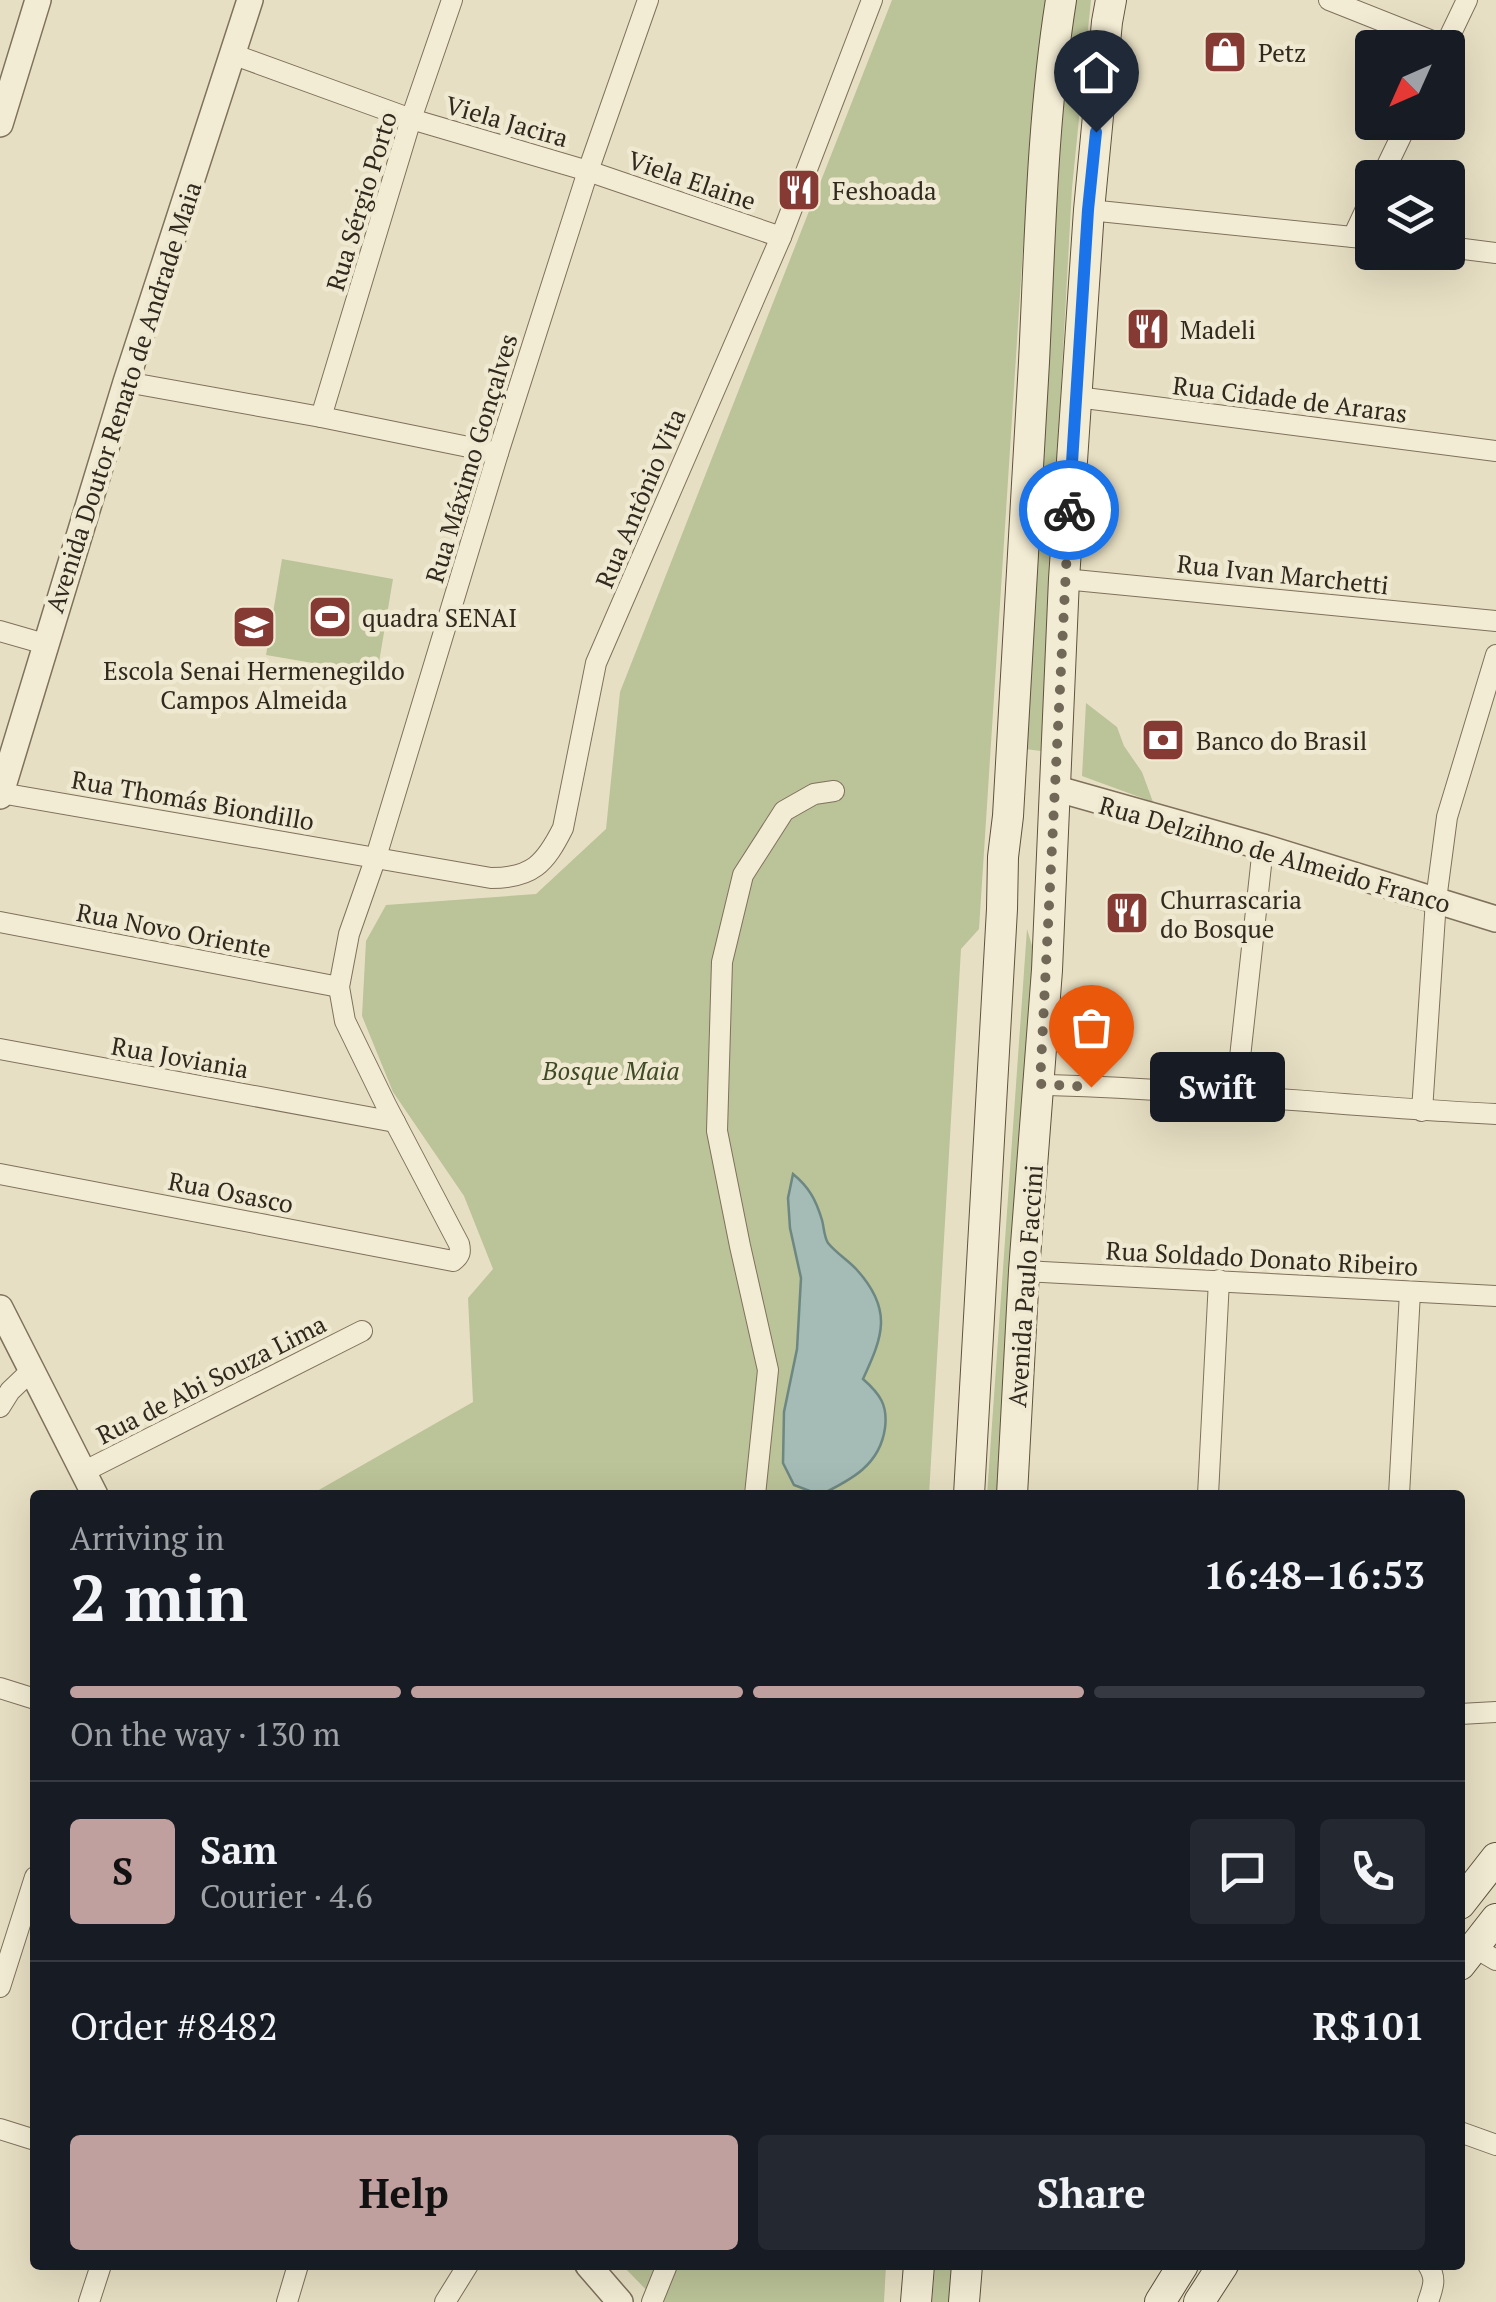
<!DOCTYPE html>
<html lang="en">
<head>
<meta charset="utf-8">
<style>
	body { margin:0; font-family:"PT Serif",serif; background:#242831; color:#f1f3f6; height:100vh; display:flex; flex-direction:column; font-size:38px; white-space:nowrap }
	* { box-sizing:border-box; margin:0 }
	p { font-size:32px; color:#9ea1a6 }
	.icon { flex:none; width:55px; height:55px; fill:none; stroke:currentColor; stroke-width:2; stroke-linecap:round; stroke-linejoin:round }
	.map { position:relative; flex:1; overflow:hidden }
	.details { position:absolute; left:30px; top:1490px; width:1435px; height:780px; display:flex; flex-direction:column; background:#171b24; border-radius:10px; box-shadow:0 10px 40px #0002 }
	.details>* { flex:none }
	.needle { width:65px; rotate:225deg }
	.controls { position:absolute; left:1355px; top:30px; display:grid; gap:20px }
	.controls a { display:grid; place-items:center; width:110px; height:110px; border-radius:10px; background:#171b24; box-shadow:0 10px 40px #0002; font-size:50px }
	.pin { position:absolute; display:grid; place-items:center; width:85px; height:85px; color:#fff; margin:-102px -42px; border-radius:50% 50% 50% 0; rotate:-45deg; box-shadow:0 0 10px #0007 }
	.pin .icon { rotate:45deg }
	.courier { position:absolute; display:grid; place-items:center; width:100px; height:100px; margin:-50px; border:8px solid #1a73e8; border-radius:50%; background:#fff; color:#222; box-shadow:0 2px 12px #0007 }
	.bubble { position:absolute; height:70px; border-radius:10px; background:#171b24; box-shadow:0 10px 40px #0002; font-size:32px; font-weight:800; line-height:70px; text-align:center }
	.head em { font-style:normal; font-weight:800 }
	.head div { display:flex; flex-direction:column-reverse }
	.head { display:flex; align-items:center; justify-content:space-between; height:170px; padding:0 40px }
	h1 { font-size:65px; font-weight:800; line-height:75px }
	.bar { display:grid; grid-template-columns:repeat(4,1fr); gap:15px 10px; align-content:center; height:120px; padding:0 40px }
	.bar i { height:12px; border-radius:8px; background:#363941 }
	.bar .on { background:#c0a09f }
	.bar p { grid-column:span 4 }
	.line { display:flex; align-items:center; gap:25px; padding:0 40px; border-top:2px solid #363941 }
	.line div { flex:1 }
	.round { display:grid; place-items:center; flex:none; width:105px; height:105px; border-radius:10px; background:#242831 }
	.button { display:flex; gap:20px; margin-top:auto; padding:20px 40px }
	.button a { flex:1; height:115px; border-radius:10px; background:#c0a09f; color:#111; font-size:40px; font-weight:800; line-height:115px; text-align:center }
	.button a+a { background:#242831; color:#f1f3f6 }
	.map>svg:first-child { display:block }
	.green { fill:#bbc398 }
	.water { fill:#a4bbb6; stroke:#6d8782; stroke-width:2.5 }
	.lines { fill:none; stroke-linecap:round; stroke-linejoin:round }
	.minor-casing { stroke:#7f715c; stroke-width:22 }
	.tertiary-casing { stroke:#7f715c; stroke-width:28 }
	.secondary-casing { stroke:#60523f; stroke-width:32 }
	.minor { stroke:#f3ecd4; stroke-width:20 }
	.tertiary { stroke:#f3ecd4; stroke-width:25 }
	.secondary { stroke:#f3ecd4; stroke-width:30 }
	.done { stroke:#716858; stroke-width:10; stroke-dasharray:0 18 }
	.route { stroke:#1a73e8; stroke-width:12 }
	.labels { text-anchor:middle; dominant-baseline:central; stroke-width:9; stroke-linejoin:round; paint-order:stroke }
	.poi-label { font-size:25px; fill:#31281e; stroke:#f0e9d1; text-anchor:start }
	.street-label { font-size:25px; fill:#31281e; stroke:#f0e9d1 }
	.park-label { font-size:25px; font-style:italic; fill:#3f4a27; stroke:#f0e9d1 }
</style>
</head>
<body>
<div class="map">
<svg width="1496" height="2302" viewBox="0 0 1496 2302">
	<rect width="100%" height="100%" fill="#e7dfc3"/>
	<!-- green -->
	<g class="green">
		<path d="M892,0H1049L1023,248L979,929L961,949L929,1495H310L473,1402L468,1298L493,1269L464,1196L393,1092L362,1016L366,941L386,905L536,894L606,829L620,692Z"/>
		<path d="M1075,0H1091L1072,188L1041,751L1025,749L1055,190Z"/>
		<path d="M282,559L393,579L377,674L266,655Z"/>
		<path d="M1086,703L1117,727L1124,746L1142,772L1153,802L1082,776Z"/>
		<path d="M1027,929L1039,969L1004,1495H987Z"/>
		<path d="M622,2265H886L884,2302H658Z"/>
		<path d="M935,2265H953L951,2302H932Z"/>
	</g>
	<!-- water -->
	<path class="water" d="M793,1174C809,1187 816,1200 822,1220C824,1227 824,1237 828,1243C836,1253 849,1261 857,1270C893,1310 883,1336 863,1379C880,1394 888,1405 885,1428C880,1465 851,1480 820,1495L794,1485L783,1463L784,1412L797,1349L801,1278L790,1228L788,1198Z"/>
	<g class="lines">
		<defs>
			<g id="minor">
				<path d="M1329,0L1445,46"/>
				<path d="M1444,48L1467,0"/>
				<path d="M232,54L411,119L588,171L781,237"/>
				<path d="M1381,178L1408,122"/>
				<path d="M1089,210L1372,239"/>
				<path d="M1353,237L1372,196"/>
				<path d="M1448,247L1496,253"/>
				<path d="M126,382L321,417L498,453"/>
				<path d="M1077,397L1496,451"/>
				<path d="M321,417L411,119L452,0"/>
				<path d="M1064,579L1496,621"/>
				<path d="M0,631L45,644"/>
				<path d="M1,793L491,878C532,878 545,864 563,828L596,663L781,237L872,0"/>
				<path d="M0,922L339,987"/>
				<path d="M0,1049L395,1122"/>
				<path d="M1040,1085C1192,1088 1344,1107 1496,1114"/>
				<path d="M1236,1094L1263,847"/>
				<path d="M1422,1111L1436,900L1447,817L1496,655"/>
				<path d="M0,1174L453,1261C460,1256 461,1252 459,1244L386,1105L345,1021L339,987L349,934L376,857L498,453L588,171L648,0"/>
				<path d="M1024,1271L1496,1296"/>
				<path d="M0,1407L10,1391L32,1370"/>
				<path d="M83,1472L362,1331"/>
				<path d="M755,1495L768,1370L740,1246L717,1131L722,962L743,875L784,811L814,794L834,791"/>
				<path d="M1208,1495L1219,1280"/>
				<path d="M1399,1495L1410,1292"/>
				<path d="M0,1688L35,1699"/>
				<path d="M1460,1714L1496,1712"/>
				<path d="M1476,1945L1484,1953L1496,1960"/>
				<path d="M0,1987L35,1877"/>
				<path d="M0,2129L35,2140"/>
				<path d="M1460,2132L1496,2145"/>
				<path d="M1428,2265C1437,2279 1433,2287 1428,2302"/>
				<path d="M89,2302L101,2265"/>
				<path d="M287,2302L298,2265"/>
				<path d="M445,2302L468,2265"/>
				<path d="M652,2302L667,2265"/>
			</g>
			<g id="tertiary">
				<path d="M0,124L38,0"/>
				<path d="M1054,788L1263,847L1496,919"/>
				<path d="M0,796L126,382L250,0"/>
				<path d="M0,1308L95,1495"/>
				<path d="M588,2265L620,2302"/>
			</g>
			<g id="secondary">
				<path d="M969,1495L1002,909L1003,857L1008,816C1017,665 1026,514 1034,362C1040,241 1042,120 1061,0"/>
				<path d="M1012,1495L1024,1271L1047,970L1064,579L1089,210L1107,22L1111,0"/>
				<path d="M1460,1904L1496,1858"/>
				<path d="M1460,1965L1496,1919"/>
				<path d="M916,2302L919,2265"/>
				<path d="M964,2302L967,2265"/>
				<path d="M1160,2302L1183,2265"/>
				<path d="M1199,2302L1223,2265"/>
			</g>
		</defs>
		<!-- minor casing -->
		<use href="#minor" class="minor-casing"/>
		<!-- tertiary casing -->
		<use href="#tertiary" class="tertiary-casing"/>
		<!-- secondary casing -->
		<use href="#secondary" class="secondary-casing"/>
		<!-- minor -->
		<use href="#minor" class="minor"/>
		<!-- tertiary -->
		<use href="#tertiary" class="tertiary"/>
		<!-- secondary -->
		<use href="#secondary" class="secondary"/>
	</g>
	<g class="lines">
		<!-- done -->
		<path class="done" d="M1069,510L1040,1084L1091,1087"/>
		<!-- route -->
		<path class="route" d="M1069,510L1088,210L1096,132"/>
	</g>
	<!-- icons -->
	<defs>
		<symbol id="shop-square" viewBox="-11 -11 22 22"><rect x="-9" y="-9" width="18" height="18" rx="4" fill="#853a34" stroke="#f0e9d1"/><path d="M-5-2.5h2.3a2.7 3.5 0 0 1 5.4 0H5L5.5 6h-11ZM-1.5-2.5h3a1.5 2.3 0 0 0-3 0Z" fill="#fff"/></symbol>
		<symbol id="restaurant-square" viewBox="-11 -11 22 22"><rect x="-9" y="-9" width="18" height="18" rx="4" fill="#853a34" stroke="#f0e9d1"/><path d="M-5-6h1v4h1v-4h1v4h1v-4h1v5L-1.5 .5V6h-2V.5L-5-1ZM5-6V6H3V1.5H1.5Q1.5-4 5-6Z" fill="#fff"/></symbol>
		<symbol id="stadium-square" viewBox="-11 -11 22 22"><rect x="-9" y="-9" width="18" height="18" rx="4" fill="#853a34" stroke="#f0e9d1"/><path d="M0-5a6.5 5 0 1 0 0 10a6.5 5 0 1 0 0-10ZM-3.5-1.8h7v3.6h-7Z" fill="#fff"/></symbol>
		<symbol id="school-square" viewBox="-11 -11 22 22"><rect x="-9" y="-9" width="18" height="18" rx="4" fill="#853a34" stroke="#f0e9d1"/><path d="M0-5L7-2L0 1L-7-2ZM-4 1L0 2.5L4 1V4Q0 6-4 4Z" fill="#fff"/></symbol>
		<symbol id="bank-square" viewBox="-11 -11 22 22"><rect x="-9" y="-9" width="18" height="18" rx="4" fill="#853a34" stroke="#f0e9d1"/><path d="M-6-4H6V4H-6ZM0-2.3a2.3 2.3 0 1 0 0 4.6a2.3 2.3 0 1 0 0-4.6Z" fill="#fff"/></symbol>
	</defs>
	<g fill-rule="evenodd">
		<use href="#shop-square" x="1200" y="27" width="50" height="50"/>
		<use href="#restaurant-square" x="774" y="165" width="50" height="50"/>
		<use href="#restaurant-square" x="1123" y="304" width="50" height="50"/>
		<use href="#stadium-square" x="305" y="592" width="50" height="50"/>
		<use href="#school-square" x="229" y="602" width="50" height="50"/>
		<use href="#bank-square" x="1138" y="715" width="50" height="50"/>
		<use href="#restaurant-square" x="1102" y="888" width="50" height="50"/>
	</g>
	<g class="labels">
		<!-- poi labels -->
		<g class="poi-label">
			<text x="1258" y="52">Petz</text>
			<text x="832" y="190">Feshoada</text>
			<text x="1180" y="329">Madeli</text>
			<text x="362" y="617">quadra SENAI</text>
			<text x="254" y="670" text-anchor="middle">Escola Senai Hermenegildo<tspan x="254" dy="29">Campos Almeida</tspan></text>
			<text x="1196" y="740">Banco do Brasil</text>
			<text x="1160" y="899">Churrascaria<tspan x="1160" dy="29">do Bosque</tspan></text>
		</g>
		<!-- street labels -->
		<g class="street-label">
			<text transform="translate(507 121) rotate(16)">Viela Jacira</text>
			<text transform="translate(692 180) rotate(19)">Viela Elaine</text>
			<text transform="translate(361 201) rotate(-73)">Rua Sérgio Porto</text>
			<text transform="translate(123 397) rotate(-72)">Avenida Doutor Renato de Andrade Maia</text>
			<text transform="translate(1290 399) rotate(7)">Rua Cidade de Araras</text>
			<text transform="translate(471 458) rotate(-73)">Rua Máximo Gonçalves</text>
			<text transform="translate(640 498) rotate(-67)">Rua Antônio Vita</text>
			<text transform="translate(1283 574) rotate(6)">Rua Ivan Marchetti</text>
			<text transform="translate(193 800) rotate(10)">Rua Thomás Biondillo</text>
			<text transform="translate(1275 854) rotate(16)">Rua Delzihno de Almeido Franco</text>
			<text transform="translate(174 930) rotate(11)">Rua Novo Oriente</text>
			<text transform="translate(180 1057) rotate(10)">Rua Joviania</text>
			<text transform="translate(231 1192) rotate(11)">Rua Osasco</text>
			<text transform="translate(1262 1258) rotate(3)">Rua Soldado Donato Ribeiro</text>
			<text transform="translate(1025 1286) rotate(-86)">Avenida Paulo Faccini</text>
			<text transform="translate(211 1379) rotate(-27)">Rua de Abi Souza Lima</text>
		</g>
		<!-- park labels -->
		<g class="park-label">
			<text x="611" y="1070">Bosque Maia</text>
		</g>
	</g>
</svg>
<div class="controls">
<a><svg class="needle" viewBox="-14 -14 28 28"><path d="M0-13l5 13h-10z" fill="#e53935"/><path d="M0 13l5-13h-10z" fill="#9ea1a6"/></svg></a>
<a><svg class="icon" aria-label="layers" viewBox="0 0 24 24"><path d="M12 4l9 5-9 5-9-5zM3 14l9 5 9-5"/></svg></a>
</div>
<div class="pin" style="left:1091px;top:1087px;background:#ea580c"><svg class="icon" aria-label="bag" viewBox="0 0 24 24"><path d="M5 8h14l-1 12H6zM9 8a3 3 0 0 1 6 0"/></svg></div>
<div class="pin" style="left:1096px;top:132px;background:#1f2937"><svg class="icon" aria-label="home" viewBox="0 0 24 24"><path d="M3 11l9-7 9 7M6 9v11h12V9"/></svg></div>
<div class="courier" style="left:1069px;top:510px"><svg class="icon" aria-label="bike" viewBox="0 0 24 24"><circle cx="6" cy="16" r="4"/><circle cx="18" cy="16" r="4"/><path d="M6 16l4-8h5l3 8M10 8l3 8H6M13 5h3"/></svg></div>
<div class="bubble" style="left:1150px;top:1052px;width:135px">Swift</div>
<section class="details">
<div class="head"><div><h1>2 min</h1><p>Arriving in</p></div><em>16:48–16:53</em></div>
<div class="bar"><i class="on"></i><i class="on"></i><i class="on"></i><i></i><p>On the way · 130 m</p></div>
<div class="line" style="height:180px"><b class="round" style="background:#c0a09f;color:#111">S</b><div><b>Sam</b><p>Courier · 4.6</p></div><a class="round"><svg class="icon" aria-label="chat" viewBox="0 0 24 24"><path d="M4 5h16v11H9l-5 4z"/></svg></a><a class="round"><svg class="icon" aria-label="phone" viewBox="0 0 24 24"><path d="M5 4h4l2 5-3 2q2 4 5 5l2-3 5 2v4C11 20 4 13 5 4z"/></svg></a></div>
<div class="line" style="height:130px"><div>Order #8482</div><b>R$101</b></div>
<div class="button"><a>Help</a><a>Share</a></div>
</section>
</div>
</body>
</html>
